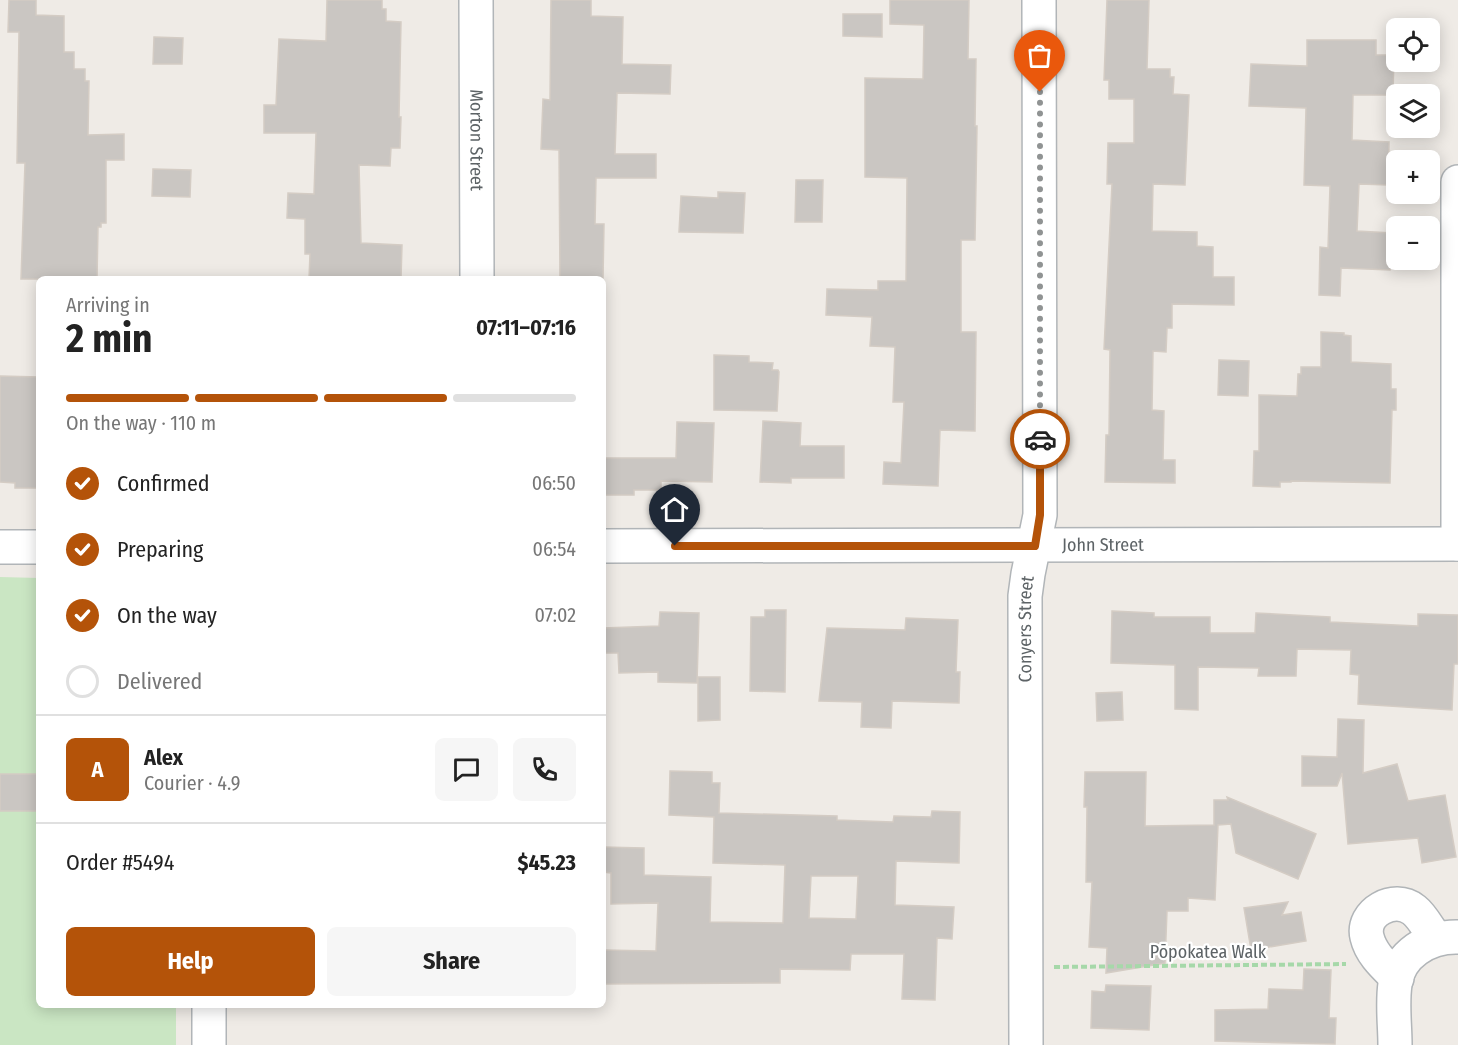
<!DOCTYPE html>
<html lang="en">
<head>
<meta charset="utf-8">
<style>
	body { margin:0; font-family:"Fira Sans Condensed",sans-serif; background:#f6f6f6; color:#222; height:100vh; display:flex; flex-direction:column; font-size:22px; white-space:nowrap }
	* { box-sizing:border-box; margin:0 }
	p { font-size:20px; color:#767676 }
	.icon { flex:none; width:33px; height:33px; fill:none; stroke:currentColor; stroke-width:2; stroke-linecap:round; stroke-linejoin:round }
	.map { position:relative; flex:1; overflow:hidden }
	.drawer { position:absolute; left:36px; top:276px; width:570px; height:732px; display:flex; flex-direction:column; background:#fff; border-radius:9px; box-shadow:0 3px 15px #0003 }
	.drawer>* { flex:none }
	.tools { position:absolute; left:1386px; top:18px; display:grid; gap:12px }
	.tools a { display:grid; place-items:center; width:54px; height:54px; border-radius:9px; background:#fff; box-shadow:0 3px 15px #0003; font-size:30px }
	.pin { position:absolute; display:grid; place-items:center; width:51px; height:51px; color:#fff; margin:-62px -26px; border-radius:50% 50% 50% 0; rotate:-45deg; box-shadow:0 0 6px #0007 }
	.pin .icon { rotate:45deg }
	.courier { position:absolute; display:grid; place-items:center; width:60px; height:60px; margin:-30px; border:4px solid #b45309; border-radius:50%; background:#fff; color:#222; box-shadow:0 2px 8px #0007 }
	.head em { font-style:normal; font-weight:700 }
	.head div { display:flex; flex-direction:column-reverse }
	.head { display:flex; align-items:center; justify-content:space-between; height:102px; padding:0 30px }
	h1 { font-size:39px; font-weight:700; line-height:45px }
	.bar { display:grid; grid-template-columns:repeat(4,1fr); gap:9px 6px; align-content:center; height:72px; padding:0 30px }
	.bar i { height:8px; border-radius:4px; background:#e0e0e0 }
	.bar .current { background:#b45309 }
	.bar p { grid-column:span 4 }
	.line { display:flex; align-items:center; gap:15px; padding:0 30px; border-top:2px solid #e0e0e0 }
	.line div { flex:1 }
	.round { display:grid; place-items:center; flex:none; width:63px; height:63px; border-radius:9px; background:#f6f6f6 }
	ol { padding:0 30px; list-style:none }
	li { display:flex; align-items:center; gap:18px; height:66px }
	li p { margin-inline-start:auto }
	li .icon { padding:6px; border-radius:50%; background:#b45309; color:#fff; stroke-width:4 }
	li:last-child { color:#767676 }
	li i { width:33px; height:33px; border:3px solid #e0e0e0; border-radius:50% }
	.button { display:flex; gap:12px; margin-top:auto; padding:12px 30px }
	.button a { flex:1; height:69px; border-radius:9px; background:#b45309; color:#fff; font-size:24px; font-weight:700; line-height:69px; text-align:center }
	.button a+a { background:#f6f6f6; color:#222 }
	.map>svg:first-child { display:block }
	.green { fill:#cae6c3 }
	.building { fill:#cac6c2; stroke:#d4ccc4; stroke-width:1.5; fill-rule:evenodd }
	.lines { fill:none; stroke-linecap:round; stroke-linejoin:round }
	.minor-casing { stroke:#b1b5b8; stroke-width:36 }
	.path { stroke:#a6d8a9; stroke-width:4; stroke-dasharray:6 3; stroke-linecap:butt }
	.minor { stroke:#fff; stroke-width:33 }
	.done { stroke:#909393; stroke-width:6; stroke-dasharray:0 10.8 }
	.route { stroke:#b45309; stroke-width:8 }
	.labels { text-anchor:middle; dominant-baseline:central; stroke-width:4.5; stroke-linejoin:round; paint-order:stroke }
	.street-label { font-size:18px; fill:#5d6366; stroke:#fff }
</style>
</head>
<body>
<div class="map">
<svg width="1458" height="1045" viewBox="0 0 1458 1045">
	<rect width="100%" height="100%" fill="#efebe6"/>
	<!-- green -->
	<path class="green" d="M0,577L39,578V1005H176V1045H0Z"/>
	<!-- building -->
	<g class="building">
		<path d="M9,0H36V15L64,16V52H74V69H85V81H89L88,135L124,134V160H106V223H101V227H98L97,279H21L25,163H17L19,32H8Z"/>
		<path d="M327,0H382V9H386V21L401,22L399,117H401L400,148H391L390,166L359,165L361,243L402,245L401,279H309L310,254H305V219L287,218L288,193L314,194L316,133H264V105H276L279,39L326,41Z"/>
		<path d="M551,0H591V16L623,17L622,64L671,65L670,94L617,93L615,154H656V178H596L595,224H604L603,279H560L559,150L541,149L543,99L550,100Z"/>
		<path d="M890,0H969L968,59H976L975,126H977L975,240H961V332H976L975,431L940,430L938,486L883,484L884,462L901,463L904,402H893L895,347L870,346L872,317L826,315L827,289L878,290V281H906L907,178L865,177V78L923,79L924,25L890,24Z"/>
		<path d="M1107,0H1149L1147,69H1170V77H1174L1173,94L1189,95L1185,185L1153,184L1152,231L1197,232V246L1213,247V277H1234V305L1172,304V328H1167L1166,352L1153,351L1152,410L1164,411L1163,460H1175V483L1105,482L1106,435H1109L1110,350L1104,349L1112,184H1107L1108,143H1134V99H1109V80H1104Z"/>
		<path d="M843,14H882V37L843,36Z"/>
		<path d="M154,37L183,38L182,64H153Z"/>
		<path d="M1307,40H1376V55H1394L1393,95H1353L1352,140L1389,142L1388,185L1359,184L1357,231L1392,233L1390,270L1341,268L1340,296L1319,295L1320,247L1328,248L1330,186L1304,185L1306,108L1249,106L1251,64L1307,66Z"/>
		<path d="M153,169L191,170L190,197L152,196Z"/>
		<path d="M796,180H823L822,222H795Z"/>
		<path d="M718,192L745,193L743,233L679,232L681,196L718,198Z"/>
		<path d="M1321,332L1344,333V335L1351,336V362L1391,364V389H1396V410H1392L1390,483L1291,481V482H1280V487L1253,486L1254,451H1259V395L1297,396L1298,374H1301V367H1321Z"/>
		<path d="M714,355L749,356V362L773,363L772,370H778L779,372L777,411L714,410Z"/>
		<path d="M1219,360L1249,361L1248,396L1218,395Z"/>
		<path d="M0,376L39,377V482H37V488H15V483L0,482Z"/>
		<path d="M763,421L801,423L800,446H844V478H791V483L760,482Z"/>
		<path d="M677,422L714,423L712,482L661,481V490H634V495H603V458H676Z"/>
		<path d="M765,610H786L785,692L750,691L751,617H765Z"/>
		<path d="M1112,611L1154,613V617H1210V633H1255L1256,613L1330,617V622L1418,626V614L1458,615V664H1454L1452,710L1358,704L1359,675L1350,674L1351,650L1297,649L1296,676H1258L1259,668L1198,667V710L1175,709V665L1111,663Z"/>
		<path d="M660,612L699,613L697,683L658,682V672L619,673L618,653H603V628L659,626Z"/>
		<path d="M906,618L958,620L956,672H960L959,703L892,701L891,728L861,727L862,702L819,701L827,628L905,630Z"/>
		<path d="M698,677H720V720L698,721Z"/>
		<path d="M1122,692L1123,720L1097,721L1096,693Z"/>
		<path d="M1338,719L1364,720L1363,773L1397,764L1408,801L1445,795L1456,857L1422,863L1418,838L1348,844L1342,773L1337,786H1302V756L1337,757Z"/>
		<path d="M670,771L712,772V783H720L719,813L837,816V820L893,822L894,816L931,817L932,811L960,812L959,863L896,861L895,905L954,907L952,939L937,938L935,1000L902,999L904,954H851L850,970L780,969V983L603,984V950L656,951L658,903L611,904V873L603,872V847L644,848V875L711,877L710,922L783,923L785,865L713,863L714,817L669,815ZM811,876H858L856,919L809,918Z"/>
		<path d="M1085,772H1146L1145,826L1214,825V800H1228L1227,797L1316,834L1298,879L1236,853L1231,824L1218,825L1215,900L1188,898V911H1167L1165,963L1106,973L1107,948L1089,947L1092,882H1086L1087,807H1084Z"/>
		<rect x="0" y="774" width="39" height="37"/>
		<path d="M1288,902L1282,915L1301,912L1306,941L1251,950L1244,908Z"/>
		<path d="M1304,969L1331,970L1329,1018H1336L1335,1044L1215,1041V1010L1268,1009L1269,989L1303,990Z"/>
		<path d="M1106,985L1151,986L1149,1030L1091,1028L1092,991L1105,992Z"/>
	</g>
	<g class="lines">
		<defs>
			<g id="minor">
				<path id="s1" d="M476,0L477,279"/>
				<path d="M1458,544V182"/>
				<path id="s2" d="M603,546L1458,544"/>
				<path d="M0,547H39"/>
				<path d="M1397,978C1385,966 1371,954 1367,937C1361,913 1394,894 1414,910C1423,917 1429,930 1436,939"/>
				<path d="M209,1005V1045"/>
				<path id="s3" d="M1026,1045L1025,596L1028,574L1040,515L1039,0"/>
				<path d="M1395,1045C1395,1025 1392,1004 1395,984C1399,954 1428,937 1456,937"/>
			</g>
		</defs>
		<!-- minor casing -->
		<use href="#minor" class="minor-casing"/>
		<!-- path -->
		<path class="path" d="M1054,967L1346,964"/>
		<!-- minor -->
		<use href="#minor" class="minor"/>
	</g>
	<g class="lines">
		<!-- done -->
		<path class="done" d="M1040,92V439"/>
		<!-- route -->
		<path class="route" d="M675,546H1035L1040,515V439"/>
	</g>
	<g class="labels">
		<!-- street labels -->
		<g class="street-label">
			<text stroke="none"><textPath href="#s1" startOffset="140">Morton Street</textPath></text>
			<text stroke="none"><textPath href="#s2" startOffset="500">John Street</textPath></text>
			<text stroke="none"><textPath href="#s3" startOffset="416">Conyers Street</textPath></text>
			<text x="1208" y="952">Pōpokatea Walk</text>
		</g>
	</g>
</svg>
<div class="tools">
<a><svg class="icon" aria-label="locate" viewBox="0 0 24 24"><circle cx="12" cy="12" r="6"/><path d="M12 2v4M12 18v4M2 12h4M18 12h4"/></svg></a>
<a><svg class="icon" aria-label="layers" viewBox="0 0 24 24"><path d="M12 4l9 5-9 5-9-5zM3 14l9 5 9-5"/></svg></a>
<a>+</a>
<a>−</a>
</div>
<div class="pin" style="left:1040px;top:92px;background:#ea580c"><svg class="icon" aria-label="bag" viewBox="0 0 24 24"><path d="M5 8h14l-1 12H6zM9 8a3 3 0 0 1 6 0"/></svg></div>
<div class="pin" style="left:675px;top:546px;background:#1f2937"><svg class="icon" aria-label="home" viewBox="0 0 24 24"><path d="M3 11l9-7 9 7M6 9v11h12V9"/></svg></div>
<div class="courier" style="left:1040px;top:439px"><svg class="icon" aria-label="car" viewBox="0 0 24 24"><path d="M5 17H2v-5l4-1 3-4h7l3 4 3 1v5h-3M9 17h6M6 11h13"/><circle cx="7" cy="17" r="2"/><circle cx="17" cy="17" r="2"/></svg></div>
<section class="drawer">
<div class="head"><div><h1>2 min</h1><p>Arriving in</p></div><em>07:11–07:16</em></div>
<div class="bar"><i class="current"></i><i class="current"></i><i class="current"></i><i></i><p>On the way · 110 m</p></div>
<ol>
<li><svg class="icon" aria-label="check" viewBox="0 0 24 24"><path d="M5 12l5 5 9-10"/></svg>Confirmed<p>06:50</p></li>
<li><svg class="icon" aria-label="check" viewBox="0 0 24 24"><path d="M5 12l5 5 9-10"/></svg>Preparing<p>06:54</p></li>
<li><svg class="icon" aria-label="check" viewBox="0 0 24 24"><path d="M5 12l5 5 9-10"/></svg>On the way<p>07:02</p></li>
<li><i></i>Delivered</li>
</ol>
<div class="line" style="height:108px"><b class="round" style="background:#b45309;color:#fff">A</b><div><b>Alex</b><p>Courier · 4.9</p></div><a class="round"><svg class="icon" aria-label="chat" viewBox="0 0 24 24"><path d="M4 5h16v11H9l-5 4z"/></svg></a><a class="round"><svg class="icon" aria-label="phone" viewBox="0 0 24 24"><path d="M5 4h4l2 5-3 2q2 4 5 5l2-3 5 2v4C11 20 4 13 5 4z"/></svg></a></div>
<div class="line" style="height:78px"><div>Order #5494</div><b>$45.23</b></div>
<div class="button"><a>Help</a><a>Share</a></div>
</section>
</div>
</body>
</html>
